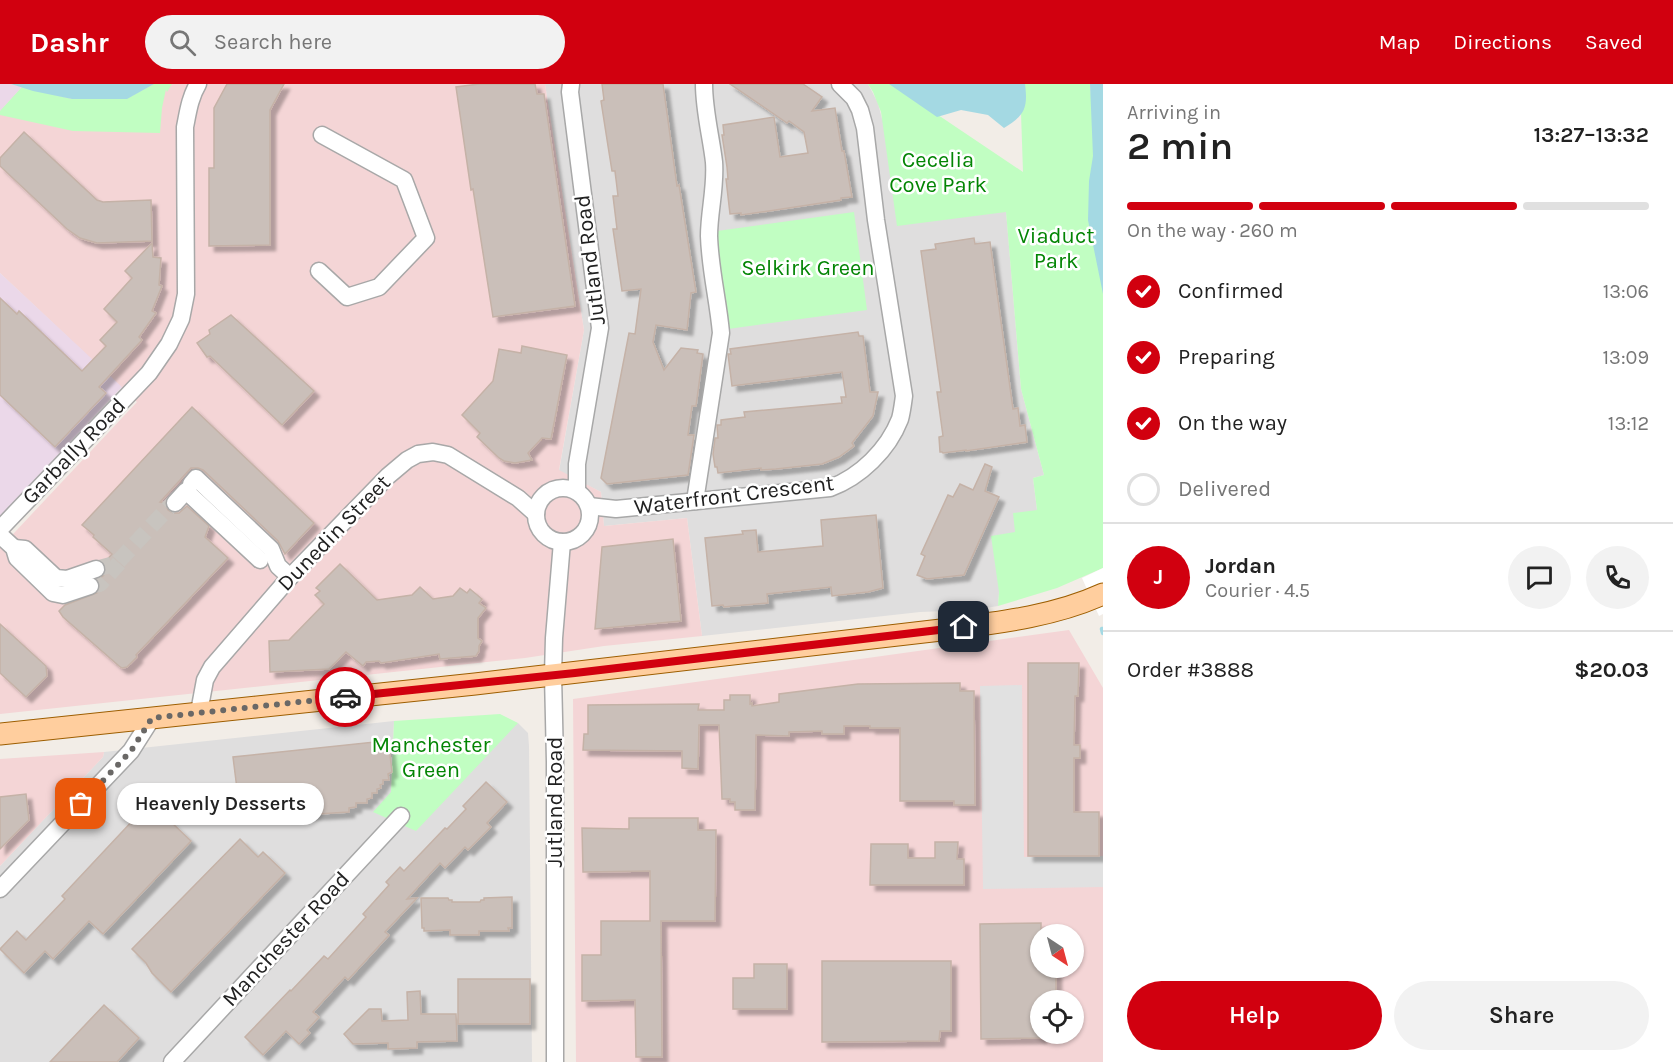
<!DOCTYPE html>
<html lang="en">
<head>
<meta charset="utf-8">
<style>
	body { margin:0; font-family:Karla,sans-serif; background:#f2f2f2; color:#222; height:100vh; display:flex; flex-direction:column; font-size:22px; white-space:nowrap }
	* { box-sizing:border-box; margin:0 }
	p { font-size:20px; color:#767676 }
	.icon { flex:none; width:33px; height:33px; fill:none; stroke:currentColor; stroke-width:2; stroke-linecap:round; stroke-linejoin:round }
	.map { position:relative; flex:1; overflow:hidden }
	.details { display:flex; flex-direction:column; background:#fff; width:570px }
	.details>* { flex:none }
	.needle { width:39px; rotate:144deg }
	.tools { position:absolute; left:1030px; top:840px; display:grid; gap:12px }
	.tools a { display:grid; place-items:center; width:54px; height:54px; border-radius:50%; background:#fff; box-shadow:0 2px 4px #0004; font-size:30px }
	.pin { position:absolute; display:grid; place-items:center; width:51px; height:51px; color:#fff; margin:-26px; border-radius:12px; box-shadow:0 3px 9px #0006 }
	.courier { position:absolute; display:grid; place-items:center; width:60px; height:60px; margin:-30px; border:4px solid #d1000f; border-radius:50%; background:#fff; color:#222; box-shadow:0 2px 8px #0007 }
	.bubble { position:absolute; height:42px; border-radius:21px; background:#fff; box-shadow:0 2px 4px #0004; font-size:20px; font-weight:600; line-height:42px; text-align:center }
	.overview em { font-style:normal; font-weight:600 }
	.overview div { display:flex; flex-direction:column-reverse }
	.overview { display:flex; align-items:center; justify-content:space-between; height:102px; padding:0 24px }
	h1 { font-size:39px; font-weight:600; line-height:45px }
	.bar { display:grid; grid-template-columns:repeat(4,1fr); gap:9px 6px; align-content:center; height:72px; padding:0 24px }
	.bar i { height:8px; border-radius:4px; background:#e0e0e0 }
	.bar .active { background:#d1000f }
	.bar p { grid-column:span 4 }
	.line { display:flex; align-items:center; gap:15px; padding:0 24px; border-top:2px solid #e0e0e0 }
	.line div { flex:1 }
	.round { display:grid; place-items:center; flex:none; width:63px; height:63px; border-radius:32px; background:#f2f2f2 }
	ol { padding:0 24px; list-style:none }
	li { display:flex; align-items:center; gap:18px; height:66px }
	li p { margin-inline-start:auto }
	li .icon { padding:6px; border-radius:50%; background:#d1000f; color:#fff; stroke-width:4 }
	li:last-child { color:#767676 }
	li i { width:33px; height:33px; border:3px solid #e0e0e0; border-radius:50% }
	.cta { display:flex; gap:12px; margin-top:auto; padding:12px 24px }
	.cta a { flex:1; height:69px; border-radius:36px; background:#d1000f; color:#fff; font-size:24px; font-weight:600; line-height:69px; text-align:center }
	.cta a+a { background:#f2f2f2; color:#222 }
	header { display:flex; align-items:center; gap:36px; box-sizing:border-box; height:84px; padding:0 30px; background:#d1000f; color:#fff }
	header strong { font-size:28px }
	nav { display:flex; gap:33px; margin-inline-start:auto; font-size:21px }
	.search { width:420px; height:54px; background:#f2f2f2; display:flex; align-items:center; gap:15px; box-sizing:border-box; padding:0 21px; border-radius:33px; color:#767676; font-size:22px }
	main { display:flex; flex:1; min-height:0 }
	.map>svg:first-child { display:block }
	.residential { fill:#dfdede }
	.commercial { fill:#f4d5d6; fill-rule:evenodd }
	.industrial { fill:#ebd8e9 }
	.park { fill:#c1fec2 }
	.parking { fill:#e1e1e1 }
	.water { fill:#a4d9e3 }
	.pier { fill:#fff }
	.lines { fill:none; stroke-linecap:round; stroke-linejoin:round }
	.stream { stroke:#a4d9e3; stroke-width:4.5 }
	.building { fill:#cabfb9; stroke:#c5b2a7; stroke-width:1.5; filter:url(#shadow) }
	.minor-tunnel { stroke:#c8c4bf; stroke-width:16; stroke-dasharray:16 8; stroke-linecap:butt }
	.minor-casing { stroke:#a8a8a8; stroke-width:19 }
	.major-casing { stroke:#9d5e00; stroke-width:23 }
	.minor { stroke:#fff; stroke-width:16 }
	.major { stroke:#ffce9e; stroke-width:21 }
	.done { stroke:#6a6866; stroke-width:6; stroke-dasharray:0 10.8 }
	.route { stroke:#d1000f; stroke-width:8 }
	.labels { text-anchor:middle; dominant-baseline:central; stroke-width:5; stroke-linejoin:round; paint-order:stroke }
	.park-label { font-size:22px; fill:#038504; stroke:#fff }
	.street-label { font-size:22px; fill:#212121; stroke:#fff }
</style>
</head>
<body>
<header>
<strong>Dashr</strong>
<div class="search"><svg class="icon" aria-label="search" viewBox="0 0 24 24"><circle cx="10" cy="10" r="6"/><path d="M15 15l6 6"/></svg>Search here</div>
<nav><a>Map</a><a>Directions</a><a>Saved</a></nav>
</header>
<main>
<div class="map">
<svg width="1103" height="978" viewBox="0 0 1103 978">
	<defs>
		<filter id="shadow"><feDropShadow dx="5.5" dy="5.5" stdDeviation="1.5" flood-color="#0004"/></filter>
	</defs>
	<rect width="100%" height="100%" fill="#f2ede7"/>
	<!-- residential -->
	<g class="residential">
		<path d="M545,0H868L878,19L882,35L1006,127L1021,305L1044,391L1033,394L1037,426L1016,448L999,508L998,522L974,526L920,528L702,552L687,434L604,442L601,408L559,387L584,246Z"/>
		<path d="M394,637L391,708L518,639L528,649L529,662L532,978H0V782L103,673L104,668Z"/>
	</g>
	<!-- commercial -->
	<g class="commercial">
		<path d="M154,0H545L584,246L559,386L601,408L604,442L687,434L702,552L604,562L525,574L0,630V464L137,318L0,189V27L22,3L72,15H126Z"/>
		<path d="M1069,546L1103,604V978H576L573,615ZM1041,850H1074V884H1041ZM1041,916H1074V950H1041Z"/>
		<path d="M104,668L103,673L0,782V675Z"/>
	</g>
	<!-- industrial -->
	<g class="industrial">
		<path d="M0,0H11L22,3L0,27Z"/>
		<path d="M0,189L122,303L0,432Z"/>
	</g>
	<!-- park -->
	<g class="park">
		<path d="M154,0H172L167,8L166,5L162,24L160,49L73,47L0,31V27L22,3L72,15H126Z"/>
		<path d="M868,0H892L1023,88L1021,29L1018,0H1090L1103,163V484L1057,504L998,522L999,508L991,452L1015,448L1013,429L1037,426L1033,394L1044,391L1021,305L1006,128L897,142L881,28L873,8Z"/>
		<path d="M854,128L867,226L728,245L716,155L717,147Z"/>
		<path d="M500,630L518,639L416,747L373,728L391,708L394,637Z"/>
	</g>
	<!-- parking -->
	<path class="parking" d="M1022,601L1024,773L1103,772V803L983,805L980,602Z"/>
	<!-- water -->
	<g class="water">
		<path d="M11,0H154L127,15H72L33,7Z"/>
		<path d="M889,0H1025C1028,24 1025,31 1004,44L988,31L961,26L937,33Z"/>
		<path d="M1090,0H1103V210L1088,136L1089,97L1093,72Z"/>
	</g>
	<!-- pier -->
	<path class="pier" d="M1103,484V530L1099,532L1082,494Z"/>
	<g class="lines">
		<!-- stream -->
		<path class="stream" d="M1102,545L1103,549"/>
	</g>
	<!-- building -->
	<g class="building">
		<path d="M227,0H284L270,26V161L209,162V84H214V24Z"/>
		<path d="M479,0H535L537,10H544L575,222L493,233L473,105L471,106L456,3Z"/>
		<path d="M602,0H663L677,102L679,101L696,208L691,209L687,246L656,241L653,258L664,286L681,264L698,266L697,269L703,270L696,322H692L688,351H694L688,391L607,400L601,394L629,249L635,250L641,205L622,207L613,145H617L613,112H618L615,87H612L608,62L601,17L604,16Z"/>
		<path d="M730,0H803L822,13L812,27L835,24L842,67H844L852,113L841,114V116L769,127L741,131V129L730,130L726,95H728L727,83L722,51H724L723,41L774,33L780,73L808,69L804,48L789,37L787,39Z"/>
		<path d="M24,48L97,116L103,118L151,116L152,157L97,159L80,154L67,145L0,82V74Z"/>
		<path d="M974,154L975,160L990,158L1013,325L1018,324L1020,342L1025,341L1027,358L966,367V366L943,369L942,368H940L939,353L943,352L937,308H941L921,167L936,165L935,160Z"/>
		<path d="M152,159L153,173L161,174L159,201L162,202L152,227L156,229L139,253L142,256L99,303L106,309L55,363L0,311V214L17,230L19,227L82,287L106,262L100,256L117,238L104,225L132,194L125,187Z"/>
		<path d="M231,231L314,307L282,341L210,272L207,273L197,259L210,250L209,246Z"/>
		<path d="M858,248L859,252H863L870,308H878L873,332L852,359L854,362L839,373L822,380L776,385L761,386V384L718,389L717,383H715L713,370L715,354H718L717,341H721V336L745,333L744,328L842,319L841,313H846L842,288L732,302L728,270H731L730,265Z"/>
		<path d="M522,262L567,271L551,355L542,354L528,369L532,376L515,379L504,377L499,374L477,353L480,349L462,331L493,297L499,265L521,269Z"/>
		<path d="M192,323L314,439L285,470L278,457L203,386L198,384H191L160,418L165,419L168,426L173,429H179L187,422L209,442L205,453L228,474L136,571L137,573L127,583L122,584L119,582L63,533L59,527L65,521L97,509L100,504L98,495L103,492L106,488L104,479L112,470L93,453L94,451L82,441Z"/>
		<path d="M985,380L992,383L985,407L999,413L964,491L927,495L917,491L925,472L921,470L948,411L953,413L960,400L973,406Z"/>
		<path d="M876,431L883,504L868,508L832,512L831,503L767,510L768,519L733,522L724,523L723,521L712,522L705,454L743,450L742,447L756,446L758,468L823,462L821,436Z"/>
		<path d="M673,455L681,537L595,545L602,463Z"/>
		<path d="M340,480L377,516L412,511L420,503L433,515L453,512L460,504L467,509L470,505L482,515L479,519L486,524L478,534V554L482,557L479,562V567L476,572L440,575L439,570L381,579L379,577L366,578L363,582L346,568L329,585L270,588L269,557L289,556L324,520L315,511L320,507L316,504Z"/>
		<path d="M0,540L46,582L47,592L26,613L0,589Z"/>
		<path d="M1028,579H1079L1078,612H1075L1074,661H1080V674H1074V728H1099V772H1028Z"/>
		<path d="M960,599V607H974L975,721H954V717H900V644H870V642H844V650H822V647L789,648V652L756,651L755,726H735V718H730V715H722L719,641H699L698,685L682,684V667L583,666L584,650H588V621L699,620L698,626H724V616H730V611H750V620L752,619V622L779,618V610L858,600Z"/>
		<path d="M384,657L385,663L389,662L392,688L388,690L389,696H383V700L380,701L381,704L377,705V709H372V714L367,715V719H356V723L349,724V728L287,732V726L267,727V724H261V720H256L255,716L251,717V713H249V710H240L239,703L237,705L233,673Z"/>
		<path d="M486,698L507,718L487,739L491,743L468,766L465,763L445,784L440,779L407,815L417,814L385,848L389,851L348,896L345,893L313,928L319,933L307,946L310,949L299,960L286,947L263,971L245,953L290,906L291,907L324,872L328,875L366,833L363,830L389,801L386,798L400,783L404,787L445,744L447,745L466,725L463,722Z"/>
		<path d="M26,710L29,736L0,765V713Z"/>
		<path d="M150,718L191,757L103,850L89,837L53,875L45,867L24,889L0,865L17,847L26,856L65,815L62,812Z"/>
		<path d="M629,734H698V746H716L715,837H661L662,973H636L635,916L582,917V871H601V837H650V787L583,788L582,744L629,745Z"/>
		<path d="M240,755L258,773L263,768L285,789L171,908L152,889L146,879L132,865Z"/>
		<path d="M935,758H958L957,775H964V801H870L871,760H908V774H935Z"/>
		<path d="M512,813V844H508L509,847H479V851H450V846L424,847V844H422L421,814H448L449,816H452V818H480L481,816H484V814Z"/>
		<path d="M1041,839V884H1056V916H1041V954L981,955L980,840Z"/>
		<path d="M822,877H951V947H940L939,957L822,958Z"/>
		<path d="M754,880H787V925H733V894H754Z"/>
		<rect x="458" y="895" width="72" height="45"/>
		<path d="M420,907L421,930H456L457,957L417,958V964L388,965V959L353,960L344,950L369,925H381L382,937L408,936L407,908Z"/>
		<path d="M104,921L139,954L117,978H50Z"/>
	</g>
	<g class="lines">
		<!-- minor-tunnel -->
		<g class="minor-tunnel">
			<path d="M96,485L117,479L184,407"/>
			<path d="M90,502L100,500L119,479"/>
		</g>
		<defs>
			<g id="minor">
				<path d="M571,0L570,8L600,244L577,380V407"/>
				<path d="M319,187L347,213L379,203L426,154L404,96L322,51"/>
				<path d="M191,400L196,394L271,465L278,482L290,493"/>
				<circle cx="563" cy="431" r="27"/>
				<path d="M695,417L721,249C718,216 710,185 709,152C709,128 716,103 714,78C711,52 704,27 704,0"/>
				<path d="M175,419L186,407L260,476"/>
				<path d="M589,422L616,425L830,404C860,393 888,366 900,335C902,328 903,319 904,312L876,136L865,44L860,26L854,14L840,0"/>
				<path d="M0,445L149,289L169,260L181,235L186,210L185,43C188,28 190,13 198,0"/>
				<path d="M0,451L14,464L17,474L53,509L63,511L90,502"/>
				<path d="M14,464L25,465L56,494L67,495L96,485"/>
				<path d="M199,628L205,596L212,583L290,493L388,392L407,376L418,370L433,368L448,371L518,414L536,430"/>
				<path d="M0,805L131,667L152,634"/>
				<path d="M172,978L401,732"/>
				<path d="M555,978V678L553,591L554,554L562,458"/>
			</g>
			<path id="major" d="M0,650L475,600L941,546C995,539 1053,533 1103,510"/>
		</defs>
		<!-- minor casing -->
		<use href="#minor" class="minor-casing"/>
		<!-- major casing -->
		<use href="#major" class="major-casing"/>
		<!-- minor -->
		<use href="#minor" class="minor"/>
		<!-- major -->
		<use href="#major" class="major"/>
	</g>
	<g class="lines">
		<!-- done -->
		<path class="done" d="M81,720L131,667L152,634L345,613"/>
		<!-- route -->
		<path class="route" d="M345,613L575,589L964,543"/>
	</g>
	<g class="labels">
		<!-- park labels -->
		<g class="park-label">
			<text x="938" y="76">Cecelia<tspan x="938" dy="25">Cove Park</tspan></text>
			<text x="1056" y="152">Viaduct<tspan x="1056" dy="25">Park</tspan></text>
			<text x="808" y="184">Selkirk Green</text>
			<text x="431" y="661">Manchester<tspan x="431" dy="25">Green</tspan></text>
		</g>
		<!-- street labels -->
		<g class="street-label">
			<text transform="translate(590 176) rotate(-97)">Jutland Road</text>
			<text transform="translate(74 367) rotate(-46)">Garbally Road</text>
			<text transform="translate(734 411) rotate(-7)">Waterfront Crescent</text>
			<text transform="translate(334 449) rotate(-46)">Dunedin Street</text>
			<text transform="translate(555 718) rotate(-90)">Jutland Road</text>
			<text transform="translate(286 855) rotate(-47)">Manchester Road</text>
		</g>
	</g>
</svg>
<div class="tools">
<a><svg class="needle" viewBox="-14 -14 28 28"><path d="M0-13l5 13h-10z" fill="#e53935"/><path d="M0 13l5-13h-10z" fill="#767676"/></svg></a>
<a><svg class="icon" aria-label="locate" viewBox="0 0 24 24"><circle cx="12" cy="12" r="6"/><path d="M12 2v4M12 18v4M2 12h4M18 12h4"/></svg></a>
</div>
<div class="pin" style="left:81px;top:720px;background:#ea580c"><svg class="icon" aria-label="bag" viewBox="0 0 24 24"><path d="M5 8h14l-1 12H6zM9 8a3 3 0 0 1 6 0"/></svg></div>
<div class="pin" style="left:964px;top:543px;background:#1f2937"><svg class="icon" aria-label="home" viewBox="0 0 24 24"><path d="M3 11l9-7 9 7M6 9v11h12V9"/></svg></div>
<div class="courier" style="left:345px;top:613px"><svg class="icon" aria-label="car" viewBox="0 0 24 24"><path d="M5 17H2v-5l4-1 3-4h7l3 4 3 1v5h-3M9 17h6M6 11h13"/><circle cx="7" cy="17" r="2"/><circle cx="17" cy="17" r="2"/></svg></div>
<div class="bubble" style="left:117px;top:699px;width:207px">Heavenly Desserts</div>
</div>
<section class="details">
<div class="overview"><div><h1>2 min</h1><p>Arriving in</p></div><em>13:27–13:32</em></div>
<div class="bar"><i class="active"></i><i class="active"></i><i class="active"></i><i></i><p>On the way · 260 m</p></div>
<ol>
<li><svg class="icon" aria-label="check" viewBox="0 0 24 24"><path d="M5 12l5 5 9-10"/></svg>Confirmed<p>13:06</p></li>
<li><svg class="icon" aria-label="check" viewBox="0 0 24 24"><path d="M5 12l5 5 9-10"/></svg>Preparing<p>13:09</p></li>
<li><svg class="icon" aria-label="check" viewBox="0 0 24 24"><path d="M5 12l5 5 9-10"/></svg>On the way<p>13:12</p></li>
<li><i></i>Delivered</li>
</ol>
<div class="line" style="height:108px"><b class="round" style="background:#d1000f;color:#fff">J</b><div><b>Jordan</b><p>Courier · 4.5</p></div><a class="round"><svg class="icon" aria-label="chat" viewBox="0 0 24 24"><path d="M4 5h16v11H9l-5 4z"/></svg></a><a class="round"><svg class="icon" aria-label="phone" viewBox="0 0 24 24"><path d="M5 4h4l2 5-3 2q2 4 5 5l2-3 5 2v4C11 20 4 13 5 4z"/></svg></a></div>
<div class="line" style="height:78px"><div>Order #3888</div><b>$20.03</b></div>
<div class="cta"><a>Help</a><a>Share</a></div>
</section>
</main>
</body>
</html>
